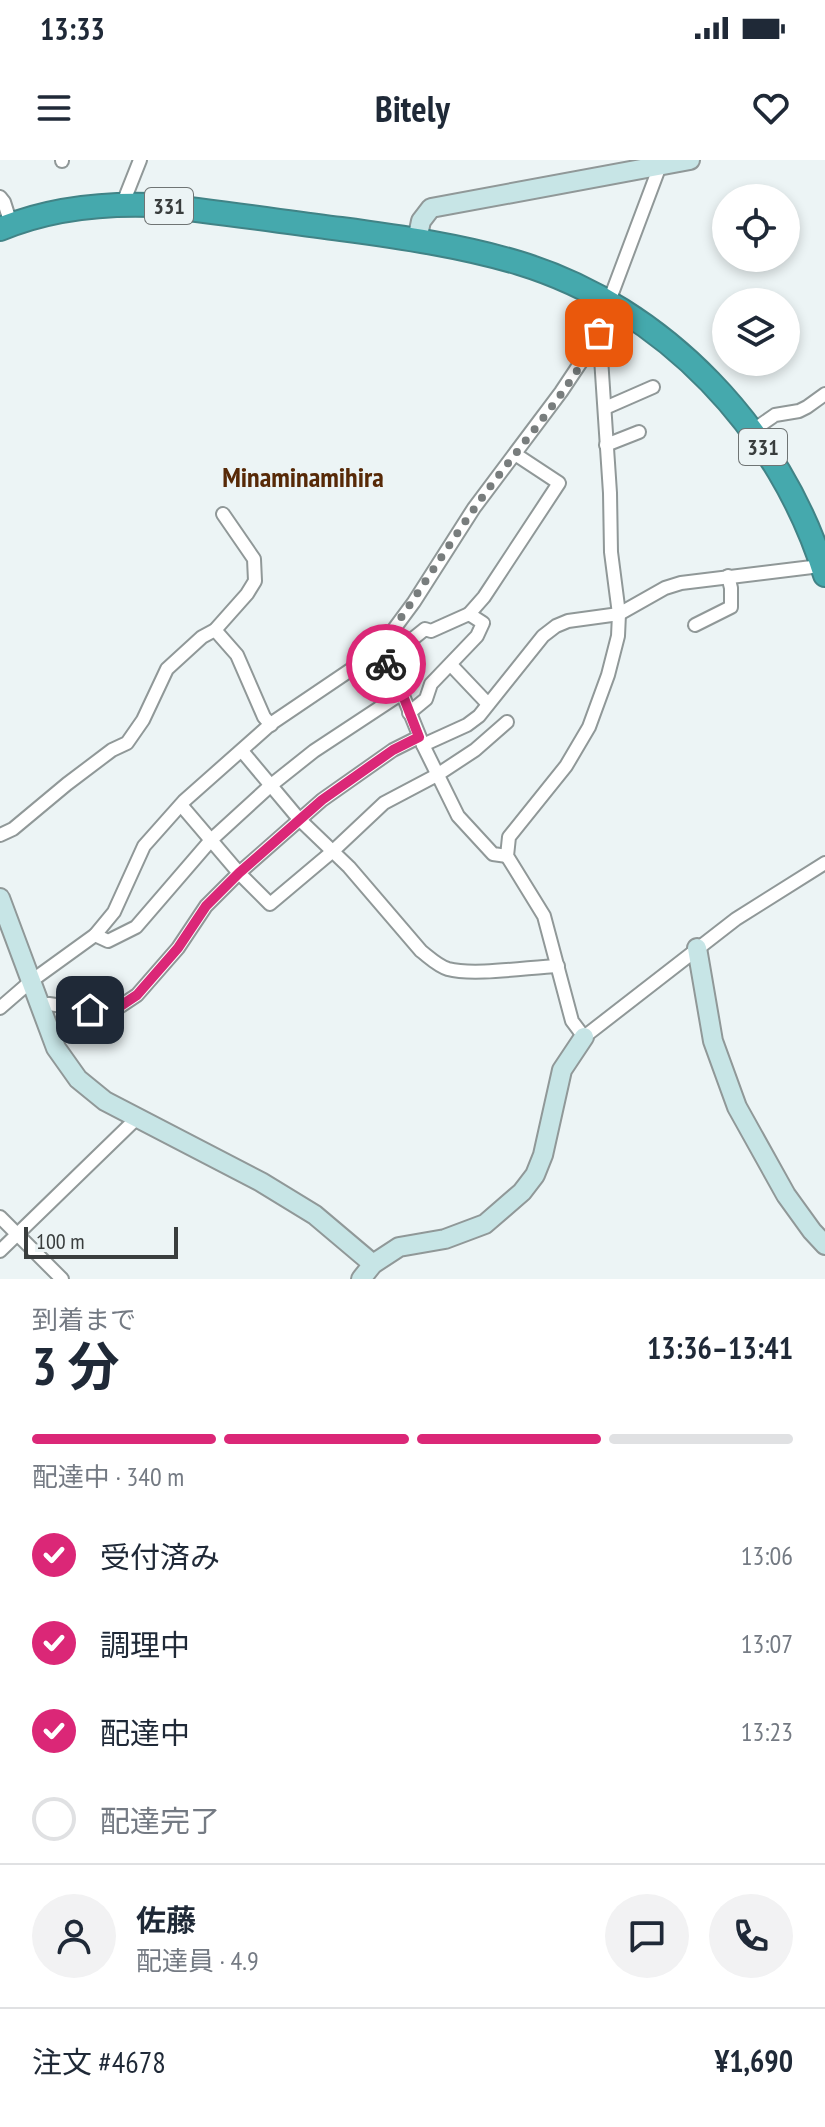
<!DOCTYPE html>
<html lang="ja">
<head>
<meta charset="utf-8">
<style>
	body { margin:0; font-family:"PT Sans Narrow","Noto Sans JP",sans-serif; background:#f2f2f3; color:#1f2937; height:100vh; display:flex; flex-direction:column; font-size:30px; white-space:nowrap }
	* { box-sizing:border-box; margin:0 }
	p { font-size:26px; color:#747a83 }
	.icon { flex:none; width:44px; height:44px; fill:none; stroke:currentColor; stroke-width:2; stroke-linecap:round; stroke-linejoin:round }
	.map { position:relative; height:1119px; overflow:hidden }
	.sheet { display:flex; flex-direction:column; background:#fff; flex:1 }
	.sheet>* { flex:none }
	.tools { position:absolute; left:712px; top:24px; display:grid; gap:16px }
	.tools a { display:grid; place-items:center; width:88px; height:88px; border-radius:50%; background:#fff; box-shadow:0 4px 12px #0003; font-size:40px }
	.scale { position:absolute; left:24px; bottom:20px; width:154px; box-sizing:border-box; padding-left:8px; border:4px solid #393d3d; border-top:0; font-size:22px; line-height:28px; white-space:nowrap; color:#393d3d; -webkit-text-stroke:6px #ecf4f5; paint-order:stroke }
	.pin { position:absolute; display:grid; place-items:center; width:68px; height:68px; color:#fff; margin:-34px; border-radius:16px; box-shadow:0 4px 12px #0006 }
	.courier { position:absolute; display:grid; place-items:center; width:80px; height:80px; margin:-40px; border:6px solid #db2777; border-radius:50%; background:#fff; color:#222; box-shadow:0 2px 10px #0007 }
	.headline em { font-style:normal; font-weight:700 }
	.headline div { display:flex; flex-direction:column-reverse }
	.headline { display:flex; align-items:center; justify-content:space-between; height:136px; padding:0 32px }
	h1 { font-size:52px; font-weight:700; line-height:60px }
	.bar { display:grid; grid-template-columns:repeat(4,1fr); gap:12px 8px; align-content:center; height:96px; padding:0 32px }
	.bar i { height:10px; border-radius:6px; background:#e0e1e3 }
	.bar .on { background:#db2777 }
	.bar p { grid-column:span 4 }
	.line { display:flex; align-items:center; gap:20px; padding:0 32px; border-top:2px solid #e0e1e3 }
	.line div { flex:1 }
	.round { display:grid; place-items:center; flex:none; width:84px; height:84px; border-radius:42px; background:#f2f2f3 }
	ol { padding:0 32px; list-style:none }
	li { display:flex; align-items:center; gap:24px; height:88px }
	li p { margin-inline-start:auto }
	li .icon { padding:8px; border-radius:50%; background:#db2777; color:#fff; stroke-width:4 }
	li:last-child { color:#747a83 }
	li i { width:44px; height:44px; border:4px solid #e0e1e3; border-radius:50% }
	.status { display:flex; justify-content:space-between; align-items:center; height:56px; padding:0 40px; background:#fff; direction:ltr }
	.status svg { height:22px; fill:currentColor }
	header { display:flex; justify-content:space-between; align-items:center; height:104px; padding:0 32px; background:#fff; font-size:36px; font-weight:700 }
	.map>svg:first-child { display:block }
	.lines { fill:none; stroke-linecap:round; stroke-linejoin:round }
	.street-casing { stroke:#909898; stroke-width:16 }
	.secondary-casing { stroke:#909898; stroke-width:22 }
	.highway-casing { stroke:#418386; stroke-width:26 }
	.street { stroke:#fff; stroke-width:12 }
	.secondary { stroke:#c7e5e6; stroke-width:18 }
	.highway { stroke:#45a9ad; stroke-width:22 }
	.done { stroke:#787d7d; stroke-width:8; stroke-dasharray:0 14.4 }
	.route { stroke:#db2777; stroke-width:10 }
	.labels { text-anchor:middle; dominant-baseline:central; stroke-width:7; stroke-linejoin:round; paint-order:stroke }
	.shield { fill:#ecf4f5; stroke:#6f7474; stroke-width:2 }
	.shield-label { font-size:22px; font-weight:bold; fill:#393d3d }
	.quarter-label { font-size:28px; font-weight:bold; fill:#572907; stroke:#ecf4f5 }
</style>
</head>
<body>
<div class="status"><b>13:33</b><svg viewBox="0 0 49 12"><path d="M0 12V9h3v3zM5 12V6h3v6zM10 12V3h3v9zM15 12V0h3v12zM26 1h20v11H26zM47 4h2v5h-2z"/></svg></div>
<header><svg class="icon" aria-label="menu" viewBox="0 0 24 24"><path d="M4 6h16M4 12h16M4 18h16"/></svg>Bitely<svg class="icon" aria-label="heart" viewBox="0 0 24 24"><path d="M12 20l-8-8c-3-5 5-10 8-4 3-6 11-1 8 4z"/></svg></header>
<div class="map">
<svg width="825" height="1119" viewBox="0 0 825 1119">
	<rect width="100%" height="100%" fill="#ecf4f5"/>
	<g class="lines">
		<defs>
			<g id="street">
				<path d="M62,1V0"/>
				<path d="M0,37L4,42L11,64"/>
				<path d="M123,43L140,0"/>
				<path d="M593,184L601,198L610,333L611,392L619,454L618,476L608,515L589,567L566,606L509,677L507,696L544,756L572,861L584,877L736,759L825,703"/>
				<path d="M605,248L653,227"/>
				<path d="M752,271L775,255L799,251L807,247L825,234"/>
				<path d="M606,285L639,272"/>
				<path d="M469,454L484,437L559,323L515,294"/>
				<path d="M695,465L731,447V428L728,416"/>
				<path d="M215,470L237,495L264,557L271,565"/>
				<path d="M377,492L385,501L402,533L423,585L458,656L493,694L507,696"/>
				<path d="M385,501L425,469L431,471L469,454L483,463L477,476L431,524L426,539L409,553"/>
				<path d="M451,505L488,544"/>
				<path d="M423,585L467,565L479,556L543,476L556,466L568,461L619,454L665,428L681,423L812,407H824"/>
				<path d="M242,591L299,659L349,707L421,791C430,798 438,806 448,809C474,816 530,807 558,806"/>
				<path d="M181,645L239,713L270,744L333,691L384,643L437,615L475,590L507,562"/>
				<path d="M0,675L13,669L67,624L112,590L127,583L143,560L167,509L202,477L215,470L247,434L255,421L254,399L223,354"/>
				<path d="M95,775L108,781L136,767L211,680L270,626L314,591L402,533"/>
				<path d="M39,846L49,844L90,850L116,849L137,835L178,788L206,746L239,713L322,640L393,590L419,577"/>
				<path d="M0,848L30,822L95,775L114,752L144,686L184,641L272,563L377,492L414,442L474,348L561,232L593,184L661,3"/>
				<path d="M0,1057L62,1119"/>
				<path d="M0,1091L137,958"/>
			</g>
			<g id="secondary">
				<path d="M417,80L421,61L431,48L690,0"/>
				<path d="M0,738L56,888L78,919L105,941L261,1022L315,1055L373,1104"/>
				<path d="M697,788L713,881L737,947L786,1035L812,1071L825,1085"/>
				<path d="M361,1119L373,1104L399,1087L445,1079L485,1064L522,1032L535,1015L543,995L562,910L584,877"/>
			</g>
			<path id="highway" d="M0,69C50,48 102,43 155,45C217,52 279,61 341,69C401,77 462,86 519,103C664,147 781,271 825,415"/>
		</defs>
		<!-- street casing -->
		<use href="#street" class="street-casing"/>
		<!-- secondary casing -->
		<use href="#secondary" class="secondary-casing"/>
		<!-- highway casing -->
		<use href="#highway" class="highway-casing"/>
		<!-- street -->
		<use href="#street" class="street"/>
		<!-- secondary -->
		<use href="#secondary" class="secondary"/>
		<!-- highway -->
		<use href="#highway" class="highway"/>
	</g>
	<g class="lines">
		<!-- done -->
		<path class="done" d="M386,504L377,492C411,445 441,396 474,349C515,290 566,237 599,173"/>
		<!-- route -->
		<path class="route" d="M90,850L116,849L137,835L178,788L206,746L239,713L322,640L393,590L419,577L402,533L386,504"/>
	</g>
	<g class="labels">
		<!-- shield labels -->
		<g class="shield">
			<rect x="145" y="28" width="48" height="36" rx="6"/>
			<rect x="739" y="269" width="48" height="36" rx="6"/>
		</g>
		<g class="shield-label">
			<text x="169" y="46">331</text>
			<text x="763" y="287">331</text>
		</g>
		<!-- quarter labels -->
		<g class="quarter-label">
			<text x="303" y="316">Minaminamihira</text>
		</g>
	</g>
</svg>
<div class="tools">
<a><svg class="icon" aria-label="locate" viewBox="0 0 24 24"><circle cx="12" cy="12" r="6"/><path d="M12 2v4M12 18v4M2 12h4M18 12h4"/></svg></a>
<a><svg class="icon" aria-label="layers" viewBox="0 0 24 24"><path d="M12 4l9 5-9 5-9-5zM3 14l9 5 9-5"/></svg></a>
</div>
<div class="scale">100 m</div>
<div class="pin" style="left:599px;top:173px;background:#ea580c"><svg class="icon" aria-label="bag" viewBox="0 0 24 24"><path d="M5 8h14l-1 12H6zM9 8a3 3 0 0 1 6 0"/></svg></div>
<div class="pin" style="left:90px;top:850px;background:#1f2937"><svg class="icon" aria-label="home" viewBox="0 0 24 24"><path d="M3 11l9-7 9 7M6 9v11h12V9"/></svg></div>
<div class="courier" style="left:386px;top:504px"><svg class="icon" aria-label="bike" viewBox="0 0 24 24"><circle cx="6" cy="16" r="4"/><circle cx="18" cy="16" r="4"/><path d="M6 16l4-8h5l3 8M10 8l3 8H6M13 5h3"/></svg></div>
</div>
<section class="sheet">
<div class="headline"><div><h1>3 分</h1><p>到着まで</p></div><em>13:36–13:41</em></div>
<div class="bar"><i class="on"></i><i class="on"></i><i class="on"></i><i></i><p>配達中 · 340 m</p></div>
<ol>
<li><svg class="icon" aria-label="check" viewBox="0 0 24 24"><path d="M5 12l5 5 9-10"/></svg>受付済み<p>13:06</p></li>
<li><svg class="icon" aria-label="check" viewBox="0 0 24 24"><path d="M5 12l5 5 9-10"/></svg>調理中<p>13:07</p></li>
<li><svg class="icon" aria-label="check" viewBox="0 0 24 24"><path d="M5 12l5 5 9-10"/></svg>配達中<p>13:23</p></li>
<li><i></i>配達完了</li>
</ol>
<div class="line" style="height:144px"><a class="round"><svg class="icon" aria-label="person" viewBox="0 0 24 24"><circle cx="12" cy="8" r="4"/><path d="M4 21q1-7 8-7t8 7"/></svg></a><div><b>佐藤</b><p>配達員 · 4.9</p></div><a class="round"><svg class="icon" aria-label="chat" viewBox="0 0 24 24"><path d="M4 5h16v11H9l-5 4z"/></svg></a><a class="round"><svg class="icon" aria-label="phone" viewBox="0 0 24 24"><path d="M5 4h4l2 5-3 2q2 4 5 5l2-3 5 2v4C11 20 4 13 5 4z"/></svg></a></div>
<div class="line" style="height:104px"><div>注文 #4678</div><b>¥1,690</b></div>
</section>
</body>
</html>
